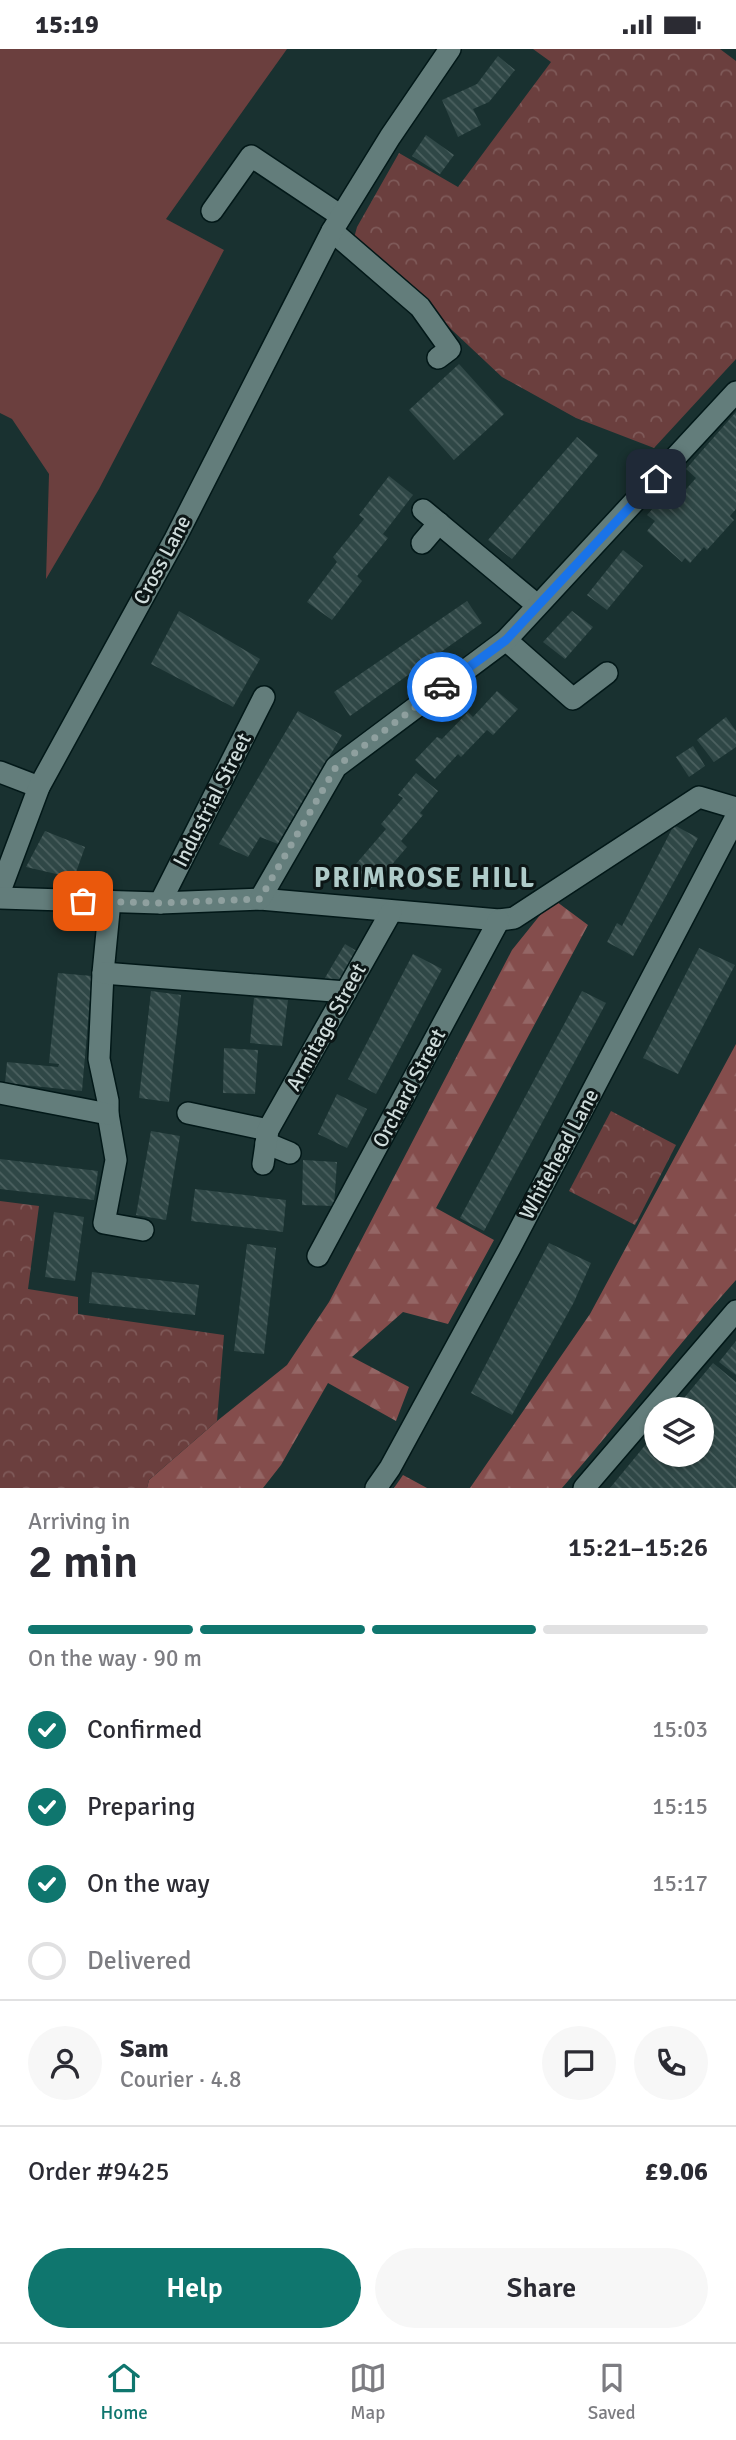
<!DOCTYPE html>
<html lang="en">
<head>
<meta charset="utf-8">
<style>
	body { margin:0; font-family:Signika,sans-serif; background:#f7f7f7; color:#2b2b33; height:100vh; display:flex; flex-direction:column; font-size:26px; white-space:nowrap }
	* { box-sizing:border-box; margin:0 }
	p { font-size:23px; color:#7c7c81 }
	.icon { flex:none; width:38px; height:38px; fill:none; stroke:currentColor; stroke-width:2; stroke-linecap:round; stroke-linejoin:round }
	.map { position:relative; height:1439px; overflow:hidden }
	.details { display:flex; flex-direction:column; background:#fff; flex:1 }
	.details>* { flex:none }
	.tools { position:absolute; left:644px; top:1348px; display:grid; gap:14px }
	.tools a { display:grid; place-items:center; width:70px; height:70px; border-radius:50%; background:#fff; box-shadow:0 2px 5px #0004; font-size:35px }
	.pin { position:absolute; display:grid; place-items:center; width:60px; height:60px; color:#fff; margin:-30px; border-radius:14px; box-shadow:0 4px 10px #0006 }
	.courier { position:absolute; display:grid; place-items:center; width:70px; height:70px; margin:-35px; border:5px solid #1a73e8; border-radius:50%; background:#fff; color:#222; box-shadow:0 2px 9px #0007 }
	.headline em { font-style:normal; font-weight:600 }
	.headline div { display:flex; flex-direction:column-reverse }
	.headline { display:flex; align-items:center; justify-content:space-between; height:119px; padding:0 28px }
	h1 { font-size:46px; font-weight:600; line-height:52px }
	.bar { display:grid; grid-template-columns:repeat(4,1fr); gap:10px 7px; align-content:center; height:84px; padding:0 28px }
	.bar i { height:9px; border-radius:5px; background:#e1e1e2 }
	.bar .current { background:#0f766e }
	.bar p { grid-column:span 4 }
	.line { display:flex; align-items:center; gap:18px; padding:0 28px; border-top:2px solid #e1e1e2 }
	.line div { flex:1 }
	.round { display:grid; place-items:center; flex:none; width:74px; height:74px; border-radius:37px; background:#f7f7f7 }
	ol { padding:0 28px; list-style:none }
	li { display:flex; align-items:center; gap:21px; height:77px }
	li p { margin-inline-start:auto }
	li .icon { padding:7px; border-radius:50%; background:#0f766e; color:#fff; stroke-width:4 }
	li:last-child { color:#7c7c81 }
	li i { width:38px; height:38px; border:4px solid #e1e1e2; border-radius:50% }
	.button { display:flex; gap:14px; margin-top:auto; padding:14px 28px }
	.button a { flex:1; height:80px; border-radius:42px; background:#0f766e; color:#fff; font-size:28px; font-weight:600; line-height:80px; text-align:center }
	.button a+a { background:#f7f7f7; color:#2b2b33 }
	.status { display:flex; justify-content:space-between; align-items:center; height:49px; padding:0 35px; background:#fff; direction:ltr }
	.status svg { height:19px; fill:currentColor }
	.dock { display:flex; justify-content:space-around; align-items:center; height:98px; border-top:2px solid #e1e1e2; background:#fff; font-size:19px; color:#7c7c81 }
	.dock a { display:grid; justify-items:center; gap:4px }
	.dock .current { color:#0f766e }
	.map>svg:first-child { display:block }
	.grass { fill:#6b3f3e }
	.forest { fill:url(#forest-firs) }
	.park { fill:url(#park-crowns) }
	.building { fill:url(#building-back-hatch) }
	.lines { fill:none; stroke-linecap:round; stroke-linejoin:round }
	.minor-casing { stroke:#021818; stroke-width:24 }
	.minor { stroke:#637d7b; stroke-width:21 }
	.done { stroke:#8fa09f; stroke-width:7; stroke-dasharray:0 12.6 }
	.route { stroke:#1a73e8; stroke-width:9 }
	.labels { text-anchor:middle; dominant-baseline:central; stroke-width:6; stroke-linejoin:round; paint-order:stroke }
	.street-label { font-size:21px; fill:#cfdcdb; stroke:#0c1616 }
	.district-label { font-size:28px; font-weight:bold; letter-spacing:2px; fill:#afcbc9; stroke:#0c1616 }
</style>
</head>
<body>
<div class="status"><b>15:19</b><svg viewBox="0 0 49 12"><path d="M0 12V9h3v3zM5 12V6h3v6zM10 12V3h3v9zM15 12V0h3v12zM26 1h20v11H26zM47 4h2v5h-2z"/></svg></div>
<div class="map">
<svg width="736" height="1439" viewBox="0 0 736 1439">
	<defs>
		<pattern id="forest-firs" width="22" height="20" patternUnits="userSpaceOnUse" patternTransform="scale(1.75)"><rect width="22" height="20" fill="#844d4c"/><path d="M5 1l3.5 6h-7zM16 11l3.5 6h-7z" fill="#946665"/></pattern>
		<pattern id="park-crowns" width="20" height="18" patternUnits="userSpaceOnUse" patternTransform="scale(1.75)"><rect width="20" height="18" fill="#6b3f3e"/><path d="M2 6a3 3 0 1 1 6 0M12 15a3 3 0 1 1 6 0" fill="none" stroke="#7f5a59"/></pattern>
		<pattern id="building-back-hatch" width="6" height="6" patternUnits="userSpaceOnUse" patternTransform="scale(1.75)"><rect width="6" height="6" fill="#2f4746"/><path d="M-1 5l2 2M0 0l6 6M5-1l2 2" fill="none" stroke="#4c6160"/></pattern>
	</defs>
	<rect width="100%" height="100%" fill="#193130"/>
	<!-- grass -->
	<path class="grass" d="M0,0H287L166,170L224,201L99,440L46,530L49,425L12,370L0,364Z"/>
	<!-- forest -->
	<g class="forest">
		<path d="M553,850L588,876L436,1159L494,1191L448,1275L403,1263L352,1308L409,1338L396,1372L328,1334L281,1416L263,1439H147L149,1431L217,1372L287,1316L329,1253L512,901Z"/>
		<path d="M736,995V1231C675,1298 622,1371 562,1439H470L590,1265Z"/>
		<path d="M403,1426L427,1439H394Z"/>
	</g>
	<!-- park -->
	<g class="park">
		<path d="M533,0H720L736,12V310L654,399L576,369L502,328L354,189L357,178L399,104L458,138L551,13Z"/>
		<path d="M611,1062L676,1096L635,1176L569,1142Z"/>
		<path d="M0,1152L39,1157L28,1240L78,1248V1265L224,1286L217,1372L149,1431L147,1439H0Z"/>
	</g>
	<!-- building -->
	<g class="building">
		<path d="M498,7L515,21L489,53L473,60L481,76L458,88L442,51L477,35Z"/>
		<path d="M426,86L454,106L440,125L412,107Z"/>
		<path d="M459,315L504,365L454,411L409,361Z"/>
		<path d="M736,363V460L730,467L734,471L707,501L704,498L690,514L685,509L682,513L647,482L655,472L647,466L672,438L681,446L696,429L686,420Z"/>
		<path d="M577,388L598,406L512,510L488,491Z"/>
		<path d="M389,427L413,446L383,485L388,489L357,527L362,532L332,571L307,553L337,513L333,508L364,470L359,466Z"/>
		<path d="M623,501L643,517L607,561L587,546Z"/>
		<path d="M467,552L482,574L350,667L334,643Z"/>
		<path d="M179,562L260,610L233,658L151,615Z"/>
		<path d="M572,562L593,578L565,610L543,593Z"/>
		<path d="M497,642L518,660L493,686L487,681L461,708L458,705L435,730L415,711L437,688L442,690L468,663L473,668Z"/>
		<path d="M298,662L342,686L278,795L260,788L248,808L219,795Z"/>
		<path d="M726,668L736,682V698L714,713L697,691Z"/>
		<path d="M693,697L705,717L689,728L676,708Z"/>
		<path d="M416,724L438,742L420,764L423,766L401,792L407,798L370,841L349,823L386,780L381,775L403,749L398,746Z"/>
		<path d="M674,776L698,789L633,907L607,893L617,874L622,877Z"/>
		<path d="M45,782L85,798L74,829L26,818Z"/>
		<path d="M345,895L360,904L338,940L319,939Z"/>
		<path d="M699,899L735,916L678,1025L643,1009Z"/>
		<path d="M413,905L442,920L376,1045L348,1030Z"/>
		<path d="M58,924L92,927L82,1042L5,1034L7,1013L58,1018L59,1015L49,1014Z"/>
		<path d="M151,942L181,946L169,1053L139,1049Z"/>
		<path d="M582,942L606,954L484,1182L460,1169Z"/>
		<path d="M254,949L288,951L282,997L250,994Z"/>
		<path d="M224,999L258,1001L255,1045L223,1044Z"/>
		<path d="M337,1045L367,1060L347,1099L318,1085Z"/>
		<path d="M151,1082L180,1087L166,1171L136,1166Z"/>
		<path d="M0,1110L98,1122L94,1151L0,1140Z"/>
		<path d="M303,1111L337,1113L334,1157L302,1156Z"/>
		<path d="M195,1140L286,1151L283,1183L191,1172Z"/>
		<path d="M54,1163L84,1168L75,1232L45,1228Z"/>
		<path d="M549,1194L591,1214L574,1253L512,1366L471,1344Z"/>
		<path d="M247,1195L276,1199L264,1305L234,1302Z"/>
		<path d="M92,1223L199,1236L195,1266L89,1254Z"/>
		<path d="M736,1292V1326L719,1313Z"/>
		<path d="M713,1314L736,1333V1439H610L656,1383V1405H702V1360H675Z"/>
	</g>
	<g class="lines">
		<defs>
			<g id="minor">
				<path d="M212,162L251,107L341,167"/>
				<path d="M332,182L420,258L450,300L438,309"/>
				<path d="M423,461L537,556"/>
				<path d="M422,494L439,474"/>
				<path d="M506,591L573,650L607,624"/>
				<path d="M0,723L39,738"/>
				<path d="M0,842L39,738L175,490L332,182L390,88L450,0"/>
				<path d="M0,849L160,854L260,850L499,871L514,869L699,748L736,759"/>
				<path d="M260,850L336,718L506,591L736,343"/>
				<path d="M110,852L103,924L99,1010L108,1052V1065L116,1111L104,1174L143,1181"/>
				<path d="M160,854L264,648"/>
				<path d="M103,924L346,943"/>
				<path d="M0,1044L108,1065"/>
				<path d="M188,1064L268,1081"/>
				<path d="M266,1094L290,1104"/>
				<path d="M263,1115L268,1081L391,863"/>
				<path d="M318,1207L499,871"/>
				<path d="M376,1439L390,1419L510,1199L736,768"/>
				<path d="M584,1439L736,1262"/>
			</g>
		</defs>
		<!-- minor casing -->
		<use href="#minor" class="minor-casing"/>
		<!-- minor -->
		<use href="#minor" class="minor"/>
	</g>
	<g class="lines">
		<!-- done -->
		<path class="done" d="M83,852L160,854L260,850L336,718L442,638"/>
		<!-- route -->
		<path class="route" d="M442,638L506,591L656,430"/>
	</g>
	<g class="labels">
		<!-- street labels -->
		<g class="street-label">
			<text transform="translate(162 511) rotate(-62)">Cross Lane</text>
			<text transform="translate(212 751) rotate(-63)">Industrial Street</text>
			<text transform="translate(326 978) rotate(-61)">Armitage Street</text>
			<text transform="translate(409 1039) rotate(-62)">Orchard Street</text>
			<text transform="translate(559 1105) rotate(-62)">Whitehead Lane</text>
		</g>
		<!-- district labels -->
		<g class="district-label">
			<text x="425" y="829">PRIMROSE HILL</text>
		</g>
	</g>
</svg>
<div class="tools">
<a><svg class="icon" aria-label="layers" viewBox="0 0 24 24"><path d="M12 4l9 5-9 5-9-5zM3 14l9 5 9-5"/></svg></a>
</div>
<div class="pin" style="left:83px;top:852px;background:#ea580c"><svg class="icon" aria-label="bag" viewBox="0 0 24 24"><path d="M5 8h14l-1 12H6zM9 8a3 3 0 0 1 6 0"/></svg></div>
<div class="pin" style="left:656px;top:430px;background:#1f2937"><svg class="icon" aria-label="home" viewBox="0 0 24 24"><path d="M3 11l9-7 9 7M6 9v11h12V9"/></svg></div>
<div class="courier" style="left:442px;top:638px"><svg class="icon" aria-label="car" viewBox="0 0 24 24"><path d="M5 17H2v-5l4-1 3-4h7l3 4 3 1v5h-3M9 17h6M6 11h13"/><circle cx="7" cy="17" r="2"/><circle cx="17" cy="17" r="2"/></svg></div>
</div>
<section class="details">
<div class="headline"><div><h1>2 min</h1><p>Arriving in</p></div><em>15:21–15:26</em></div>
<div class="bar"><i class="current"></i><i class="current"></i><i class="current"></i><i></i><p>On the way · 90 m</p></div>
<ol>
<li><svg class="icon" aria-label="check" viewBox="0 0 24 24"><path d="M5 12l5 5 9-10"/></svg>Confirmed<p>15:03</p></li>
<li><svg class="icon" aria-label="check" viewBox="0 0 24 24"><path d="M5 12l5 5 9-10"/></svg>Preparing<p>15:15</p></li>
<li><svg class="icon" aria-label="check" viewBox="0 0 24 24"><path d="M5 12l5 5 9-10"/></svg>On the way<p>15:17</p></li>
<li><i></i>Delivered</li>
</ol>
<div class="line" style="height:126px"><a class="round"><svg class="icon" aria-label="person" viewBox="0 0 24 24"><circle cx="12" cy="8" r="4"/><path d="M4 21q1-7 8-7t8 7"/></svg></a><div><b>Sam</b><p>Courier · 4.8</p></div><a class="round"><svg class="icon" aria-label="chat" viewBox="0 0 24 24"><path d="M4 5h16v11H9l-5 4z"/></svg></a><a class="round"><svg class="icon" aria-label="phone" viewBox="0 0 24 24"><path d="M5 4h4l2 5-3 2q2 4 5 5l2-3 5 2v4C11 20 4 13 5 4z"/></svg></a></div>
<div class="line" style="height:91px"><div>Order #9425</div><b>£9.06</b></div>
<div class="button"><a>Help</a><a>Share</a></div>
</section>
<nav class="dock">
<a class="current"><svg class="icon" aria-label="home" viewBox="0 0 24 24"><path d="M3 11l9-7 9 7M6 9v11h12V9"/></svg>Home</a>
<a><svg class="icon" aria-label="map" viewBox="0 0 24 24"><path d="M3 6l6-2 6 2 6-2v14l-6 2-6-2-6 2zM9 4v14M15 6v14"/></svg>Map</a>
<a><svg class="icon" aria-label="saved" viewBox="0 0 24 24"><path d="M7 4h10v16l-5-4-5 4z"/></svg>Saved</a>
</nav>
</body>
</html>
